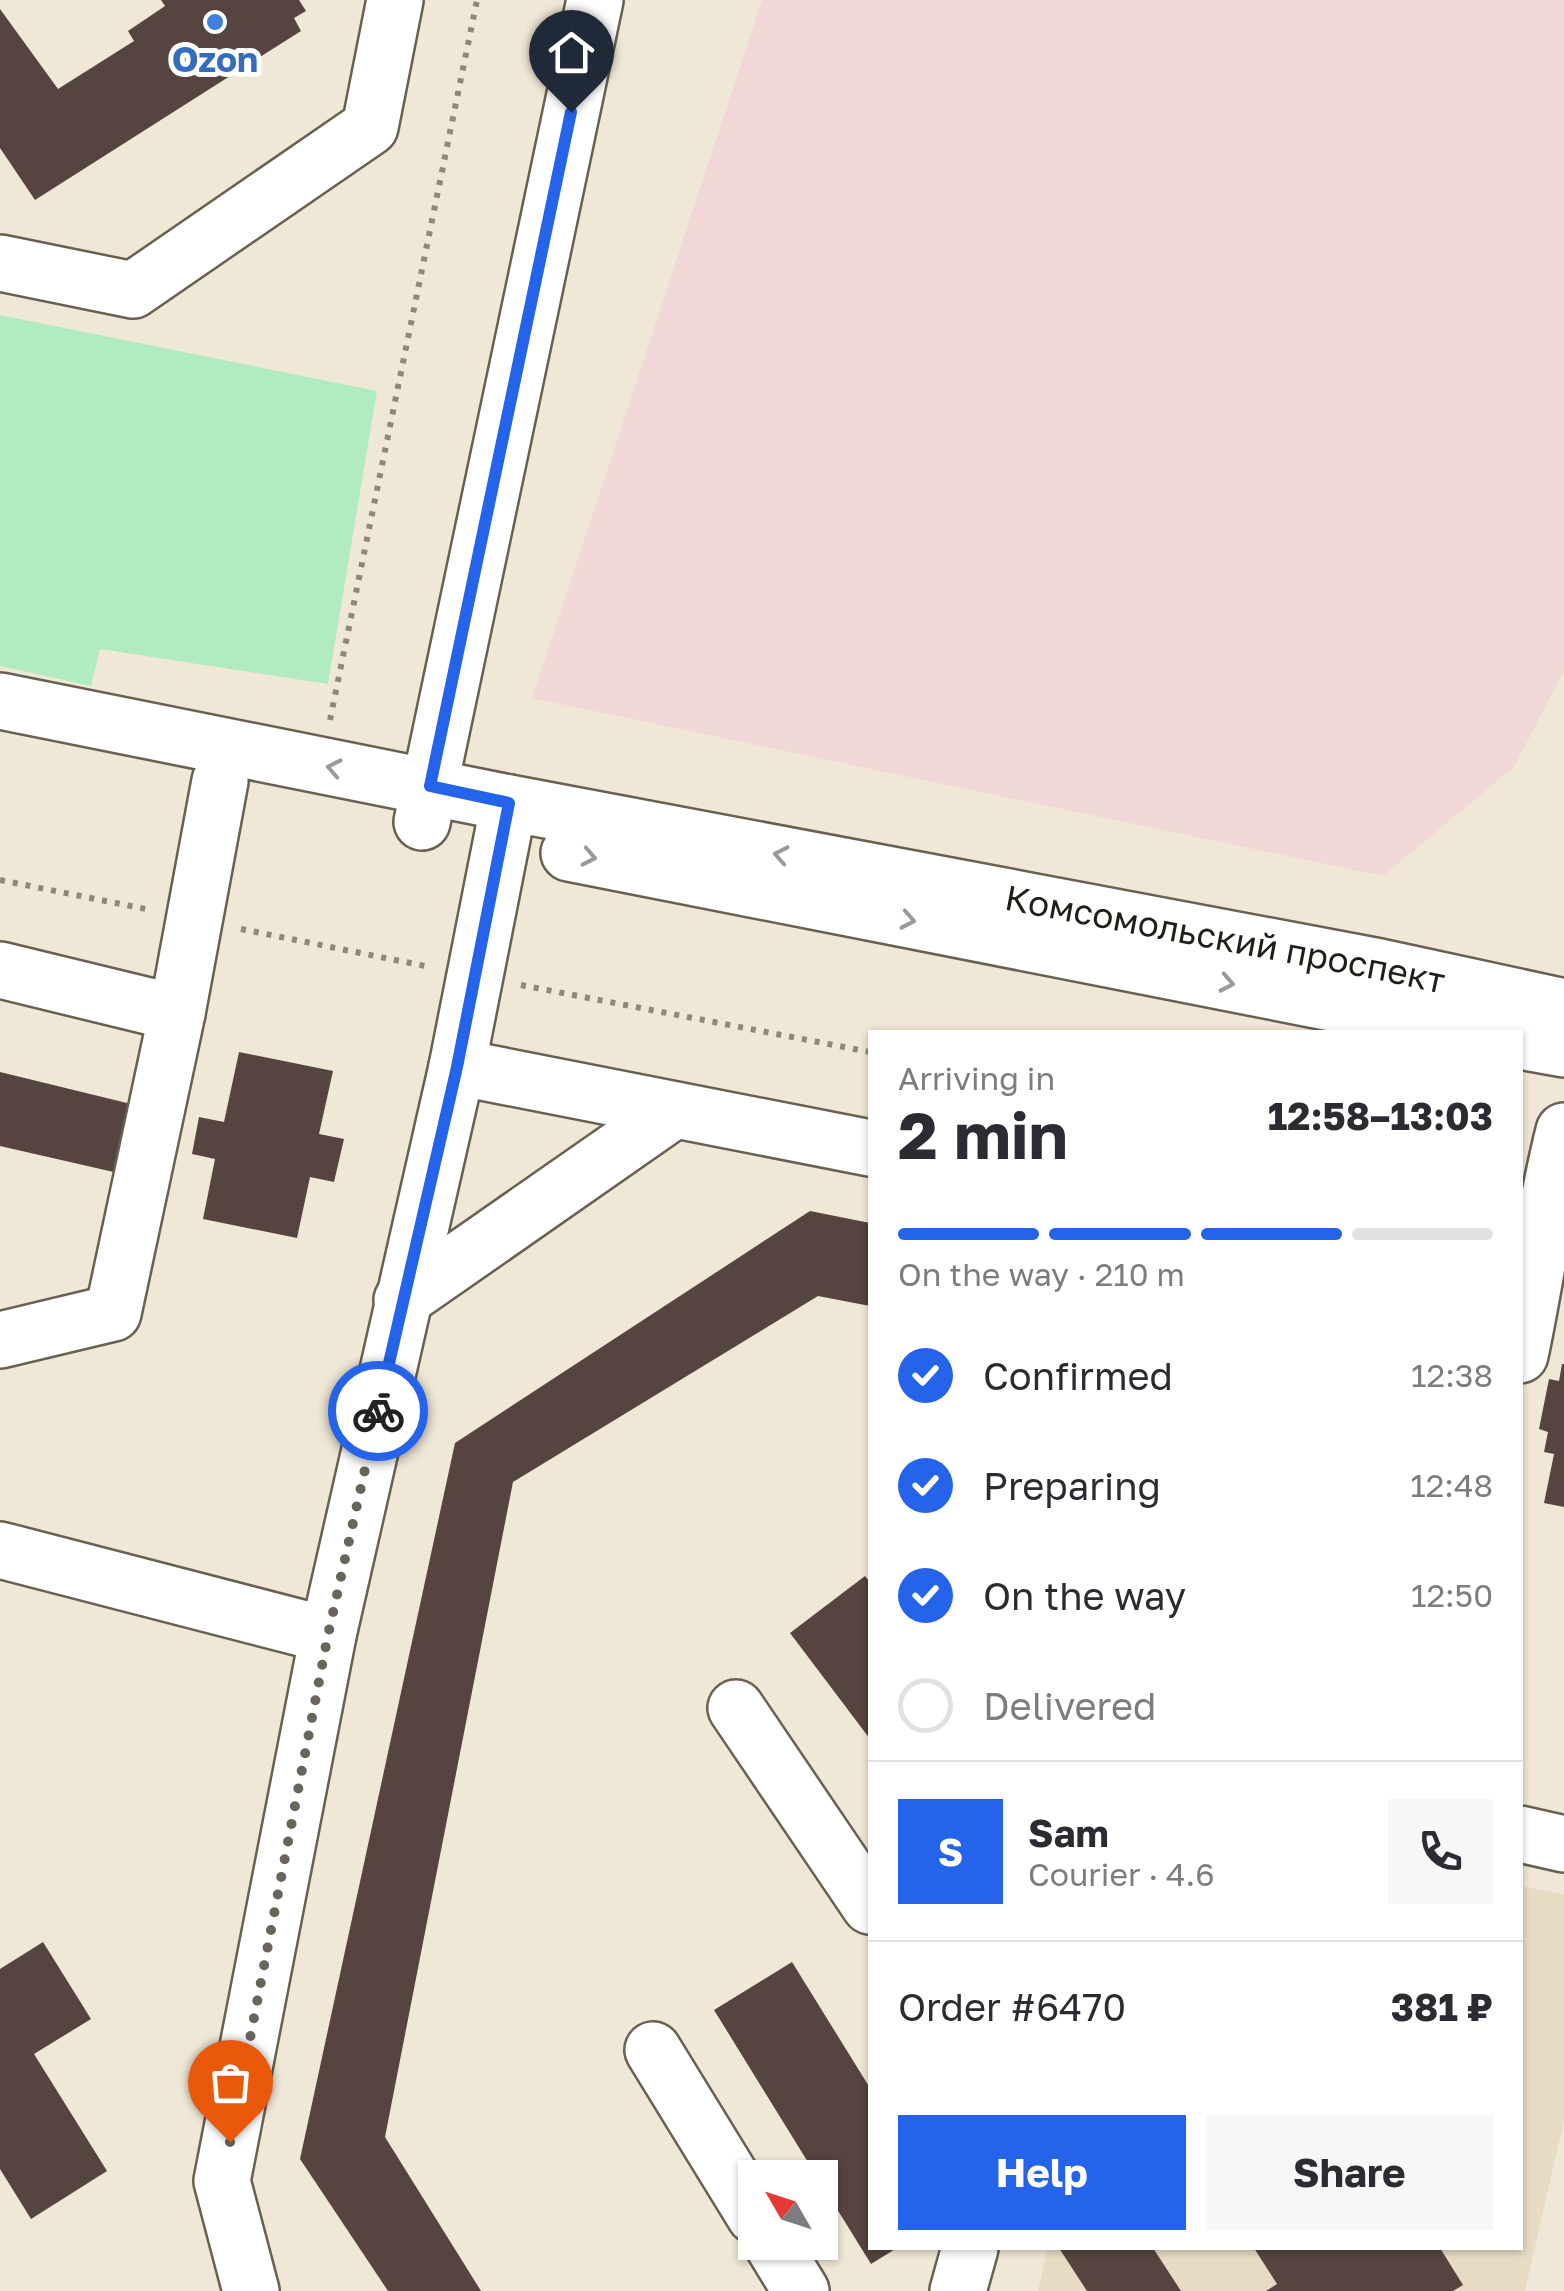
<!DOCTYPE html>
<html lang="en">
<head>
<meta charset="utf-8">
<style>
	body { margin:0; font-family:"Golos Text",sans-serif; background:#f7f7f7; color:#2b2b33; height:100vh; display:flex; flex-direction:column; font-size:38px; white-space:nowrap }
	* { box-sizing:border-box; margin:0 }
	p { font-size:32px; color:#7c7c81 }
	.icon { flex:none; width:55px; height:55px; fill:none; stroke:currentColor; stroke-width:2; stroke-linecap:round; stroke-linejoin:round }
	.map { position:relative; flex:1; overflow:hidden }
	.side { position:absolute; left:868px; top:1030px; width:655px; height:1220px; display:flex; flex-direction:column; background:#fff; border-radius:0px; box-shadow:0 2px 8px #0004 }
	.side>* { flex:none }
	.needle { width:65px; rotate:309deg }
	.tools { position:absolute; left:738px; top:2160px; display:grid; gap:20px }
	.tools a { display:grid; place-items:center; width:100px; height:100px; border-radius:0px; background:#fff; box-shadow:0 2px 8px #0004; font-size:50px }
	.pin { position:absolute; display:grid; place-items:center; width:85px; height:85px; color:#fff; margin:-102px -42px; border-radius:50% 50% 50% 0; rotate:-45deg; box-shadow:0 0 10px #0007 }
	.pin .icon { rotate:45deg }
	.courier { position:absolute; display:grid; place-items:center; width:100px; height:100px; margin:-50px; border:8px solid #2563eb; border-radius:50%; background:#fff; color:#222; box-shadow:0 2px 12px #0007 }
	.overview em { font-style:normal; font-weight:700 }
	.overview div { display:flex; flex-direction:column-reverse }
	.overview { display:flex; align-items:center; justify-content:space-between; height:170px; padding:0 30px }
	h1 { font-size:65px; font-weight:700; line-height:75px }
	.bar { display:grid; grid-template-columns:repeat(4,1fr); gap:15px 10px; align-content:center; height:120px; padding:0 30px }
	.bar i { height:12px; border-radius:8px; background:#e1e1e2 }
	.bar .on { background:#2563eb }
	.bar p { grid-column:span 4 }
	.line { display:flex; align-items:center; gap:25px; padding:0 30px; border-top:2px solid #e1e1e2 }
	.line div { flex:1 }
	.round { display:grid; place-items:center; flex:none; width:105px; height:105px; border-radius:0px; background:#f7f7f7 }
	ol { padding:0 30px; list-style:none }
	li { display:flex; align-items:center; gap:30px; height:110px }
	li p { margin-inline-start:auto }
	li .icon { padding:10px; border-radius:50%; background:#2563eb; color:#fff; stroke-width:4 }
	li:last-child { color:#7c7c81 }
	li i { width:55px; height:55px; border:5px solid #e1e1e2; border-radius:50% }
	.button { display:flex; gap:20px; margin-top:auto; padding:20px 30px }
	.button a { flex:1; height:115px; border-radius:0px; background:#2563eb; color:#fff; font-size:40px; font-weight:700; line-height:115px; text-align:center }
	.button a+a { background:#f7f7f7; color:#2b2b33 }
	.map>svg:first-child { display:block }
	.industrial { fill:#f2d7d9 }
	.built { fill:#e7dbc3 }
	.green { fill:#b1ecc0 }
	.building { fill:#55443f }
	.lines { fill:none; stroke-linecap:round; stroke-linejoin:round }
	.minor-casing { stroke:#686152; stroke-width:60 }
	.major-casing { stroke:#686152; stroke-width:60 }
	.path { stroke:#8d887b; stroke-width:6; stroke-dasharray:5 8; stroke-linecap:butt }
	.minor { stroke:#fff; stroke-width:55 }
	.major { stroke:#fff; stroke-width:55 }
	.oneway { stroke:#9b9a97 }
	.done { stroke:#69655a; stroke-width:10; stroke-dasharray:0 18 }
	.route { stroke:#2563eb; stroke-width:12 }
	.shop-dot { fill:#3f7fe0; stroke:#fff; stroke-width:4 }
	.labels { text-anchor:middle; dominant-baseline:central; stroke-width:10; stroke-linejoin:round; paint-order:stroke }
	.shop-label { font-size:35px; font-weight:bold; fill:#366cbe; stroke:#fff }
	.street-label { font-size:35px; fill:#211e18; stroke:#fff }
</style>
</head>
<body>
<div class="map">
<svg width="1564" height="2291" viewBox="0 0 1564 2291">
	<rect width="100%" height="100%" fill="#f0e8d6"/>
	<!-- industrial -->
	<path class="industrial" d="M762,0H1564V671L1514,767L1383,876L532,698Z"/>
	<!-- built -->
	<path class="built" d="M1520,1886L1564,1894V2120L1525,2291H1038L1048,2248H1520Z"/>
	<!-- green -->
	<path class="green" d="M0,315L377,391L328,684L100,649L91,686L0,666Z"/>
	<!-- building -->
	<g class="building">
		<path d="M161,0H299L306,11L294,18L301,31L35,200L0,148V9L58,89L134,41L128,31L165,6Z"/>
		<path d="M239,1052L333,1071L319,1134L344,1139L334,1182L310,1177L297,1238L203,1219L215,1159L192,1154L199,1117L224,1122Z"/>
		<path d="M0,1072L131,1104L118,1173L0,1146Z"/>
		<path d="M810,1211L870,1223V1306L818,1296L513,1482L385,2137L481,2291H388L300,2159L455,1443Z"/>
		<path d="M1562,1364H1564V1507L1544,1503L1554,1454L1544,1452L1548,1432L1539,1429L1549,1379L1559,1381Z"/>
		<path d="M865,1576L870,1582V1739L790,1633Z"/>
		<path d="M43,1942L91,2019L34,2054L107,2171L31,2219L0,2169V1969Z"/>
		<path d="M792,1962L870,2088V2248H897L871,2264L714,2010Z"/>
		<path d="M1059,2248H1153L1181,2291H1087Z"/>
		<path d="M1254,2248H1440L1463,2285L1453,2291H1266L1277,2284Z"/>
	</g>
	<g class="lines">
		<defs>
			<g id="minor">
				<path d="M0,263L133,290L370,127L395,0"/>
				<path d="M422,822L595,0"/>
				<path d="M0,970L177,1013L220,781"/>
				<path d="M457,1067L870,1148"/>
				<path d="M402,1300L673,1111"/>
				<path d="M0,1340L113,1313L177,1013"/>
				<path d="M1520,1355C1536,1281 1545,1205 1564,1131"/>
				<path d="M0,1550L328,1635"/>
				<path d="M736,1708L870,1906"/>
				<path d="M1520,1834L1564,1844"/>
				<path d="M653,2050L755,2216"/>
				<path d="M771,2242L801,2291"/>
				<path d="M251,2291L222,2181L328,1635L457,1067L509,803"/>
				<path d="M958,2291L970,2248"/>
			</g>
			<g id="major">
				<path id="s1" d="M0,701L509,803L1380,967L1564,1007"/>
				<path d="M569,853L1479,1032"/>
				<path d="M1520,1041L1564,1049"/>
			</g>
		</defs>
		<!-- minor casing -->
		<use href="#minor" class="minor-casing"/>
		<!-- major casing -->
		<use href="#major" class="major-casing"/>
		<!-- path -->
		<g class="path">
			<path d="M330,720L477,0"/>
			<path d="M0,880L146,909"/>
			<path d="M241,929L430,967"/>
			<path d="M521,985L870,1052"/>
		</g>
		<!-- minor -->
		<use href="#minor" class="minor"/>
		<!-- major -->
		<use href="#major" class="major"/>
	</g>
	<!-- one-way arrows -->
	<defs><path id="oneway-chevron" d="M-2-3.5L2.5 0L-2 3.5" fill="none" stroke-width="1.6" stroke-linecap="round" stroke-linejoin="round" transform="scale(2.5)"/></defs>
	<g class="oneway">
		<use href="#oneway-chevron" transform="translate(334 768) rotate(-169)"/>
		<use href="#oneway-chevron" transform="translate(781 855) rotate(-169)"/>
		<use href="#oneway-chevron" transform="translate(589 857) rotate(11)"/>
		<use href="#oneway-chevron" transform="translate(908 920) rotate(11)"/>
		<use href="#oneway-chevron" transform="translate(1227 983) rotate(11)"/>
	</g>
	<g class="lines">
		<!-- done -->
		<path class="done" d="M230,2142L328,1635L378,1411"/>
		<!-- route -->
		<path class="route" d="M378,1411L457,1067L509,803L430,786L571,112"/>
	</g>
	<!-- markers -->
	<circle class="shop-dot" cx="215" cy="22" r="10"/>
	<g class="labels">
		<!-- shop labels -->
		<g class="shop-label">
			<text x="215" y="59">Ozon</text>
		</g>
		<!-- street labels -->
		<g class="street-label">
			<text stroke="none"><textPath href="#s1" startOffset="1248">Комсомольский проспект</textPath></text>
		</g>
	</g>
</svg>
<div class="tools">
<a><svg class="needle" viewBox="-14 -14 28 28"><path d="M0-13l5 13h-10z" fill="#e53935"/><path d="M0 13l5-13h-10z" fill="#7c7c81"/></svg></a>
</div>
<div class="pin" style="left:230px;top:2142px;background:#ea580c"><svg class="icon" aria-label="bag" viewBox="0 0 24 24"><path d="M5 8h14l-1 12H6zM9 8a3 3 0 0 1 6 0"/></svg></div>
<div class="pin" style="left:571px;top:112px;background:#1f2937"><svg class="icon" aria-label="home" viewBox="0 0 24 24"><path d="M3 11l9-7 9 7M6 9v11h12V9"/></svg></div>
<div class="courier" style="left:378px;top:1411px"><svg class="icon" aria-label="bike" viewBox="0 0 24 24"><circle cx="6" cy="16" r="4"/><circle cx="18" cy="16" r="4"/><path d="M6 16l4-8h5l3 8M10 8l3 8H6M13 5h3"/></svg></div>
<section class="side">
<div class="overview"><div><h1>2 min</h1><p>Arriving in</p></div><em>12:58–13:03</em></div>
<div class="bar"><i class="on"></i><i class="on"></i><i class="on"></i><i></i><p>On the way · 210 m</p></div>
<ol>
<li><svg class="icon" aria-label="check" viewBox="0 0 24 24"><path d="M5 12l5 5 9-10"/></svg>Confirmed<p>12:38</p></li>
<li><svg class="icon" aria-label="check" viewBox="0 0 24 24"><path d="M5 12l5 5 9-10"/></svg>Preparing<p>12:48</p></li>
<li><svg class="icon" aria-label="check" viewBox="0 0 24 24"><path d="M5 12l5 5 9-10"/></svg>On the way<p>12:50</p></li>
<li><i></i>Delivered</li>
</ol>
<div class="line" style="height:180px"><b class="round" style="background:#2563eb;color:#fff">S</b><div><b>Sam</b><p>Courier · 4.6</p></div><a class="round"><svg class="icon" aria-label="phone" viewBox="0 0 24 24"><path d="M5 4h4l2 5-3 2q2 4 5 5l2-3 5 2v4C11 20 4 13 5 4z"/></svg></a></div>
<div class="line" style="height:130px"><div>Order #6470</div><b>381 ₽</b></div>
<div class="button"><a>Help</a><a>Share</a></div>
</section>
</div>
</body>
</html>
